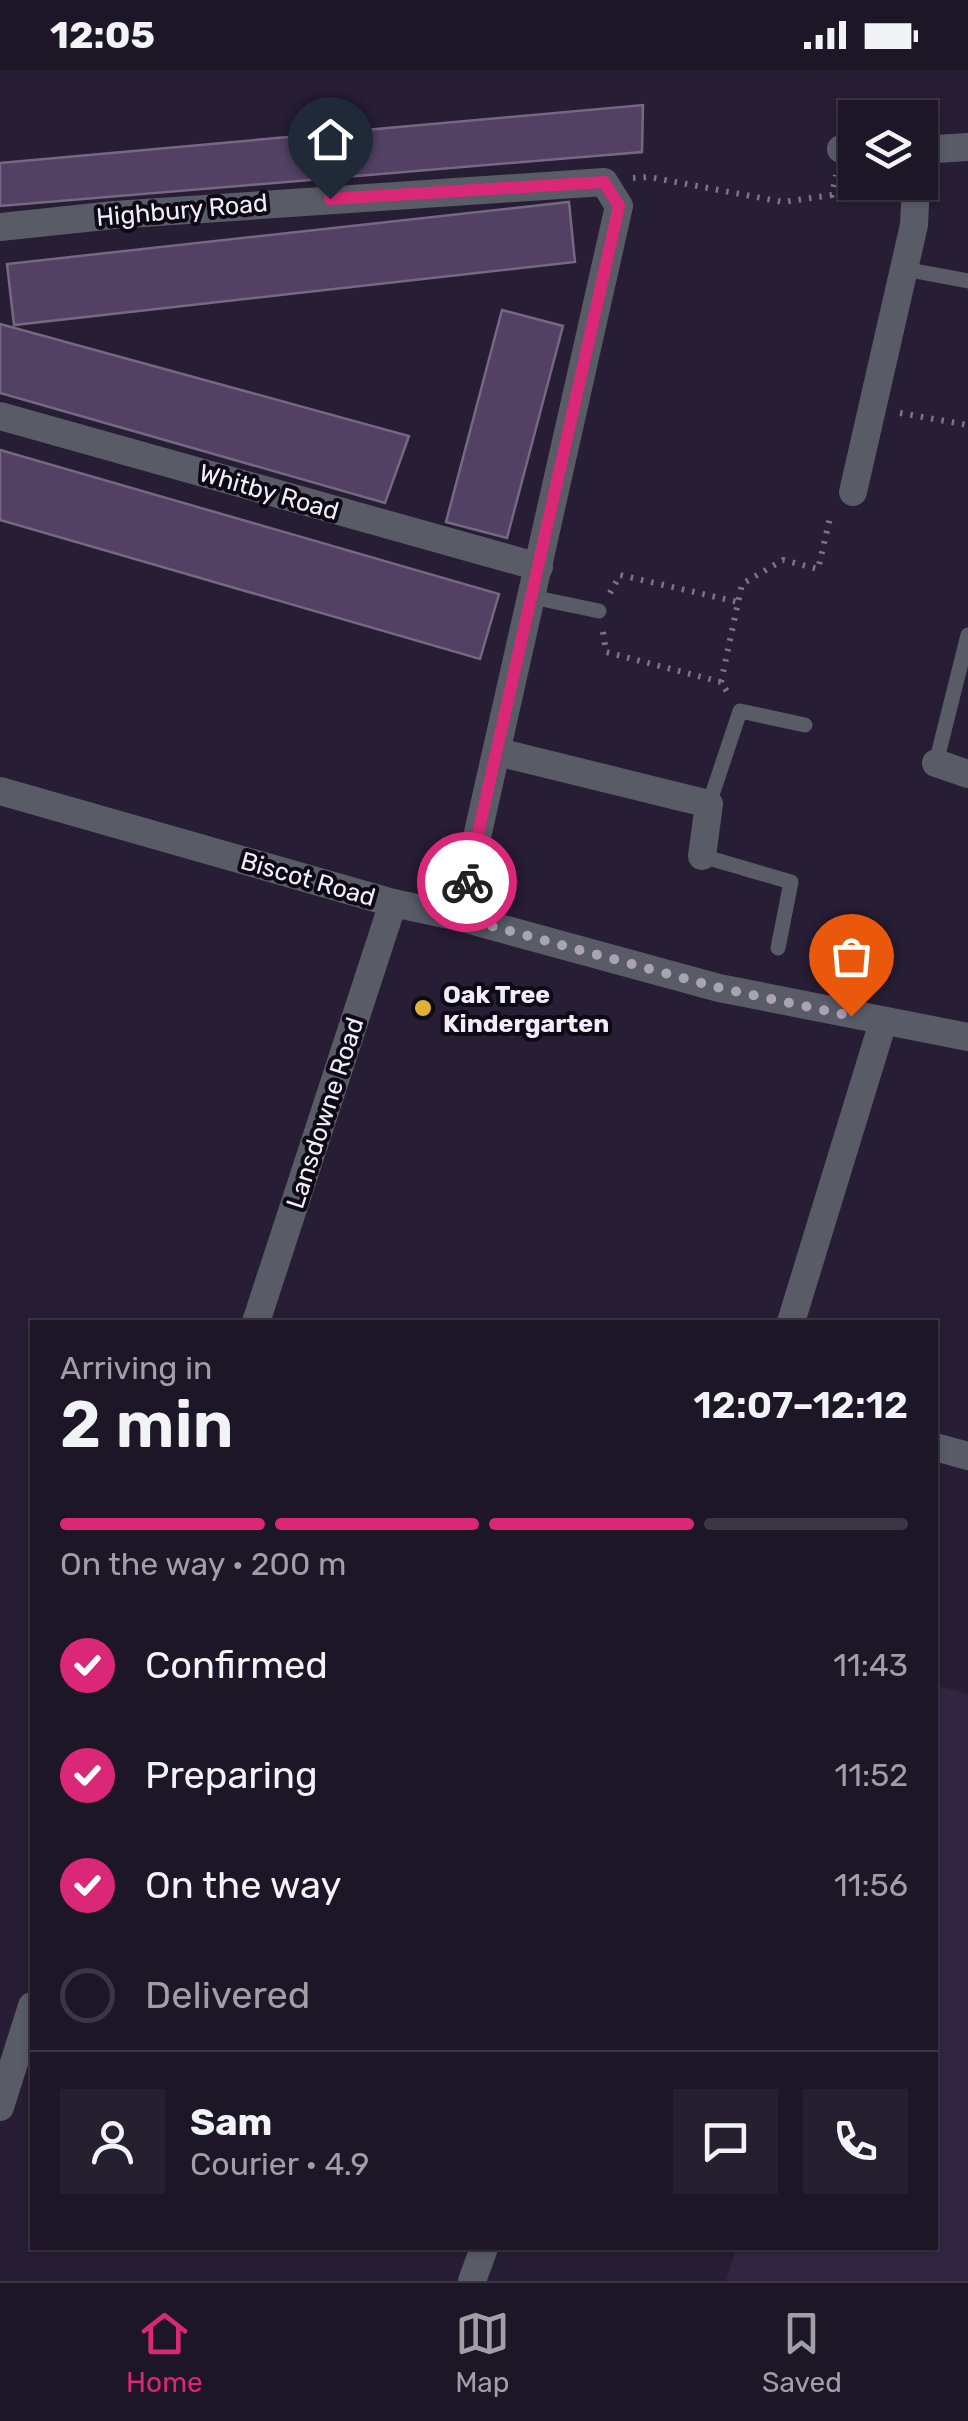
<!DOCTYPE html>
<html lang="en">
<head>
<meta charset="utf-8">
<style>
	body { margin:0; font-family:Rubik,sans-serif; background:#251f2f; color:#f1f3f6; height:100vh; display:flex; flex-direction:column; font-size:38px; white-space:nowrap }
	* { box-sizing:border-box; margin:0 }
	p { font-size:32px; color:#a09fa7 }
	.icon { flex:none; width:55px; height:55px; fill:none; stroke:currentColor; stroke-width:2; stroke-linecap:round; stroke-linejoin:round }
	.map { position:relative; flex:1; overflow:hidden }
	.side { position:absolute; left:30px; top:1250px; width:908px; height:930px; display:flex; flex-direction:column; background:#1d1627; border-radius:0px; box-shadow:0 2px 8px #0004,0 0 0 2px #3b3544 }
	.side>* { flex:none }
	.buttons { position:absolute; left:838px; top:30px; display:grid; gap:20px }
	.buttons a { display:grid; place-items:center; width:100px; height:100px; border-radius:0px; background:#1d1627; box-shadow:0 2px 8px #0004,0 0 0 2px #3b3544; font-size:50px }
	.pin { position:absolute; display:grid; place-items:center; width:85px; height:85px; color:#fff; margin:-102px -42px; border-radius:50% 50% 50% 0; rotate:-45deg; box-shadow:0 0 10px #0007 }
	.pin .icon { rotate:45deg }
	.courier { position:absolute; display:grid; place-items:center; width:100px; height:100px; margin:-50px; border:8px solid #db2777; border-radius:50%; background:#fff; color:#222; box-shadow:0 2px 12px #0007 }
	.overview em { font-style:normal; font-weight:600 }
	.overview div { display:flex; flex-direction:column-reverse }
	.overview { display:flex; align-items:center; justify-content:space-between; height:170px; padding:0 30px }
	h1 { font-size:65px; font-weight:600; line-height:75px }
	.bar { display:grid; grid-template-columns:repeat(4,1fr); gap:15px 10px; align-content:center; height:120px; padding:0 30px }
	.bar i { height:12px; border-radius:8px; background:#3b3544 }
	.bar .active { background:#db2777 }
	.bar p { grid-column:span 4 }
	.line { display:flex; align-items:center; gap:25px; padding:0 30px; border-top:2px solid #3b3544 }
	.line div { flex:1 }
	.round { display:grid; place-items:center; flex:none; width:105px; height:105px; border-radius:0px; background:#251f2f }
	ol { padding:0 30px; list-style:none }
	li { display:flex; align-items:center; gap:30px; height:110px }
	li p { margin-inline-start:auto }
	li .icon { padding:10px; border-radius:50%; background:#db2777; color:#fff; stroke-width:4 }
	li:last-child { color:#a09fa7 }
	li i { width:55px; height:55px; border:5px solid #3b3544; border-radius:50% }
	.status { display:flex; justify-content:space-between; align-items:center; height:70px; padding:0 50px; background:#1d1627; direction:ltr }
	.status svg { height:28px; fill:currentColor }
	.menu { display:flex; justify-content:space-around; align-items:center; height:140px; border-top:2px solid #3b3544; background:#1d1627; font-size:28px; color:#a09fa7 }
	.menu a { display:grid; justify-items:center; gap:5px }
	.menu .active { color:#db2777 }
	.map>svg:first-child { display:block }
	.built { fill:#322542 }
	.building { fill:#524163; stroke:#756883; stroke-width:2.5 }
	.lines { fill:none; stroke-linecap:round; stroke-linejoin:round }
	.path { stroke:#7c7388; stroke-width:6; stroke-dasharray:2.5 8; stroke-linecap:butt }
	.service { stroke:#595b67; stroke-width:15 }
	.minor { stroke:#595b67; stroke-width:28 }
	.done { stroke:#aaa3b5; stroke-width:10; stroke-dasharray:0 18 }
	.route { stroke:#db2777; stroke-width:12 }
	.poi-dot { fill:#ddb133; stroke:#0e0a14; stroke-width:4 }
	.labels { text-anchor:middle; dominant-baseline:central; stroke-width:8; stroke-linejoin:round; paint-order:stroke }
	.street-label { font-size:25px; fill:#f1ebfb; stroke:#0e0a14 }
	.poi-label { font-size:25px; font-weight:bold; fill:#f1ebfb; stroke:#0e0a14; text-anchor:start }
</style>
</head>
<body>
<div class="status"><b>12:05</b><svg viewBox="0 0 49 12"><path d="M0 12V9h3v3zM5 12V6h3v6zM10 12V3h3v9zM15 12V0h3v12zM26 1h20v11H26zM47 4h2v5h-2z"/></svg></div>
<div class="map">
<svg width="968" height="2211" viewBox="0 0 968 2211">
	<rect width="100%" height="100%" fill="#271d34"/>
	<!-- built -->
	<path class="built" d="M935,1615L968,1624V2211H726L735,2182L723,2178H935Z"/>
	<!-- building -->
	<g class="building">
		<path d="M643,35L642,82L0,136V93Z"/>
		<path d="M569,132L575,192L14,255L7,194Z"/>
		<path d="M502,240L563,256L507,468L446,452Z"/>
		<path d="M0,254L409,366L385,433L0,323Z"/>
		<path d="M0,380L499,524L480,589L0,450Z"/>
	</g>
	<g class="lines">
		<!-- path -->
		<g class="path">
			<path d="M633,108L649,107L783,132L832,125L836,105"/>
			<path d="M900,343L968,355"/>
			<path d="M610,523L620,505L738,532"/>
			<path d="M603,562L606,582L721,612L728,623"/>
			<path d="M721,612L742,514L783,490L818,499L830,448"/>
		</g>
		<!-- service -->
		<g class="service">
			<path d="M904,199L968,211"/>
			<path d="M532,527L599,541"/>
			<path d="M936,693L968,565"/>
			<path d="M709,734L740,641L805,655"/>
			<path d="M702,786L791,812L778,878"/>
		</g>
		<!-- minor -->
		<g class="minor">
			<path d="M841,79H855"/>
			<path d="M920,80L968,77"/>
			<path d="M0,157L114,145L604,112L619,136L459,847"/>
			<path d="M0,346L539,497"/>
			<path d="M853,422L914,155L916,112"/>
			<path d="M498,682L709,734L702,786"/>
			<path d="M936,693L968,704"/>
			<path d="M0,721L393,833L459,847L719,918L968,967"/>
			<path d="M256,1252L393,833"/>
			<path d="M791,1252L883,952"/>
			<path d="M935,1377L968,1386"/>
			<path d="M0,2037L32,1936"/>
			<path d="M472,2211L484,2178"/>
		</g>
	</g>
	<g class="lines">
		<!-- done -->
		<path class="done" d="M467,812L458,847L720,918L851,946"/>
		<!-- route -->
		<path class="route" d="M330,129L604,112L619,136L467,812"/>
	</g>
	<!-- markers -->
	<circle class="poi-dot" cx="423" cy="938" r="10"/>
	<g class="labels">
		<!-- street labels -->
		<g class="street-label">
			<text transform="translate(182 140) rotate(-5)">Highbury Road</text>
			<text transform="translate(269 422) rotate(16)">Whitby Road</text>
			<text transform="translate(308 809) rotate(16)">Biscot Road</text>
			<text transform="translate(325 1043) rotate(-72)">Lansdowne Road</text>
		</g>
		<!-- poi labels -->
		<g class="poi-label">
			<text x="443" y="924">Oak Tree<tspan x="443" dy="29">Kindergarten</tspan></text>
		</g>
	</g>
</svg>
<div class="buttons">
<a><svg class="icon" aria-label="layers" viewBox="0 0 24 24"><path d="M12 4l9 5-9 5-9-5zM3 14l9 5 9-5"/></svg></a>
</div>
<div class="pin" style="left:851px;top:946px;background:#ea580c"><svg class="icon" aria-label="bag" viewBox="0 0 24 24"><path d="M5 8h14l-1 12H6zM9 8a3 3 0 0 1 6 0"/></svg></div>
<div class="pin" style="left:330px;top:129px;background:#1f2937"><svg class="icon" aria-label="home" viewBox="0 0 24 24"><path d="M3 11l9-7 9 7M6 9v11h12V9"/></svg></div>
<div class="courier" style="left:467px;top:812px"><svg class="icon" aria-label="bike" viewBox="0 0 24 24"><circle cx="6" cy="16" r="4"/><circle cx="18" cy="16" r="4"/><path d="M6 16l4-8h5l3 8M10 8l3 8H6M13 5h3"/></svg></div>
<section class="side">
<div class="overview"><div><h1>2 min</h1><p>Arriving in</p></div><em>12:07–12:12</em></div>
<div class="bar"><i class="active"></i><i class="active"></i><i class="active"></i><i></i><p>On the way · 200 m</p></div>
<ol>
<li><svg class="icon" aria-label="check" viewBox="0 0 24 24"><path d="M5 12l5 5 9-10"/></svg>Confirmed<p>11:43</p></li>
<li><svg class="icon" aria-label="check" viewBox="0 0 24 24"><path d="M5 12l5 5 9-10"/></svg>Preparing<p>11:52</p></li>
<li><svg class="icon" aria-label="check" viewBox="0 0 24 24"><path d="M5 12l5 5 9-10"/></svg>On the way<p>11:56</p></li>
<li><i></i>Delivered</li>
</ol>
<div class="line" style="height:180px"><a class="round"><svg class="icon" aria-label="person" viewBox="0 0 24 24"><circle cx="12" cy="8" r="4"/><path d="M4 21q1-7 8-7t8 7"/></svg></a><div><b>Sam</b><p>Courier · 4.9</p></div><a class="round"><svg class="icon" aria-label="chat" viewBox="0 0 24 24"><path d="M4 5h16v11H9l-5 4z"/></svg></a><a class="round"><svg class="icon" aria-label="phone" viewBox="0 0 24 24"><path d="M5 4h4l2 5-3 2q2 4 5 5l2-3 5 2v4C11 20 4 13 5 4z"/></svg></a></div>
</section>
</div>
<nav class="menu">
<a class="active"><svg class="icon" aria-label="home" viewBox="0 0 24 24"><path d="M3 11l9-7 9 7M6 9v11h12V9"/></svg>Home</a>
<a><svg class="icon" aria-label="map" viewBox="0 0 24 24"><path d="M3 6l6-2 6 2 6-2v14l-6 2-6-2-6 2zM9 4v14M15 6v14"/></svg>Map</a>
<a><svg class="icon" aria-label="saved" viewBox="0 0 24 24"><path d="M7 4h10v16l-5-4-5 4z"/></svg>Saved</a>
</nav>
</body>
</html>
